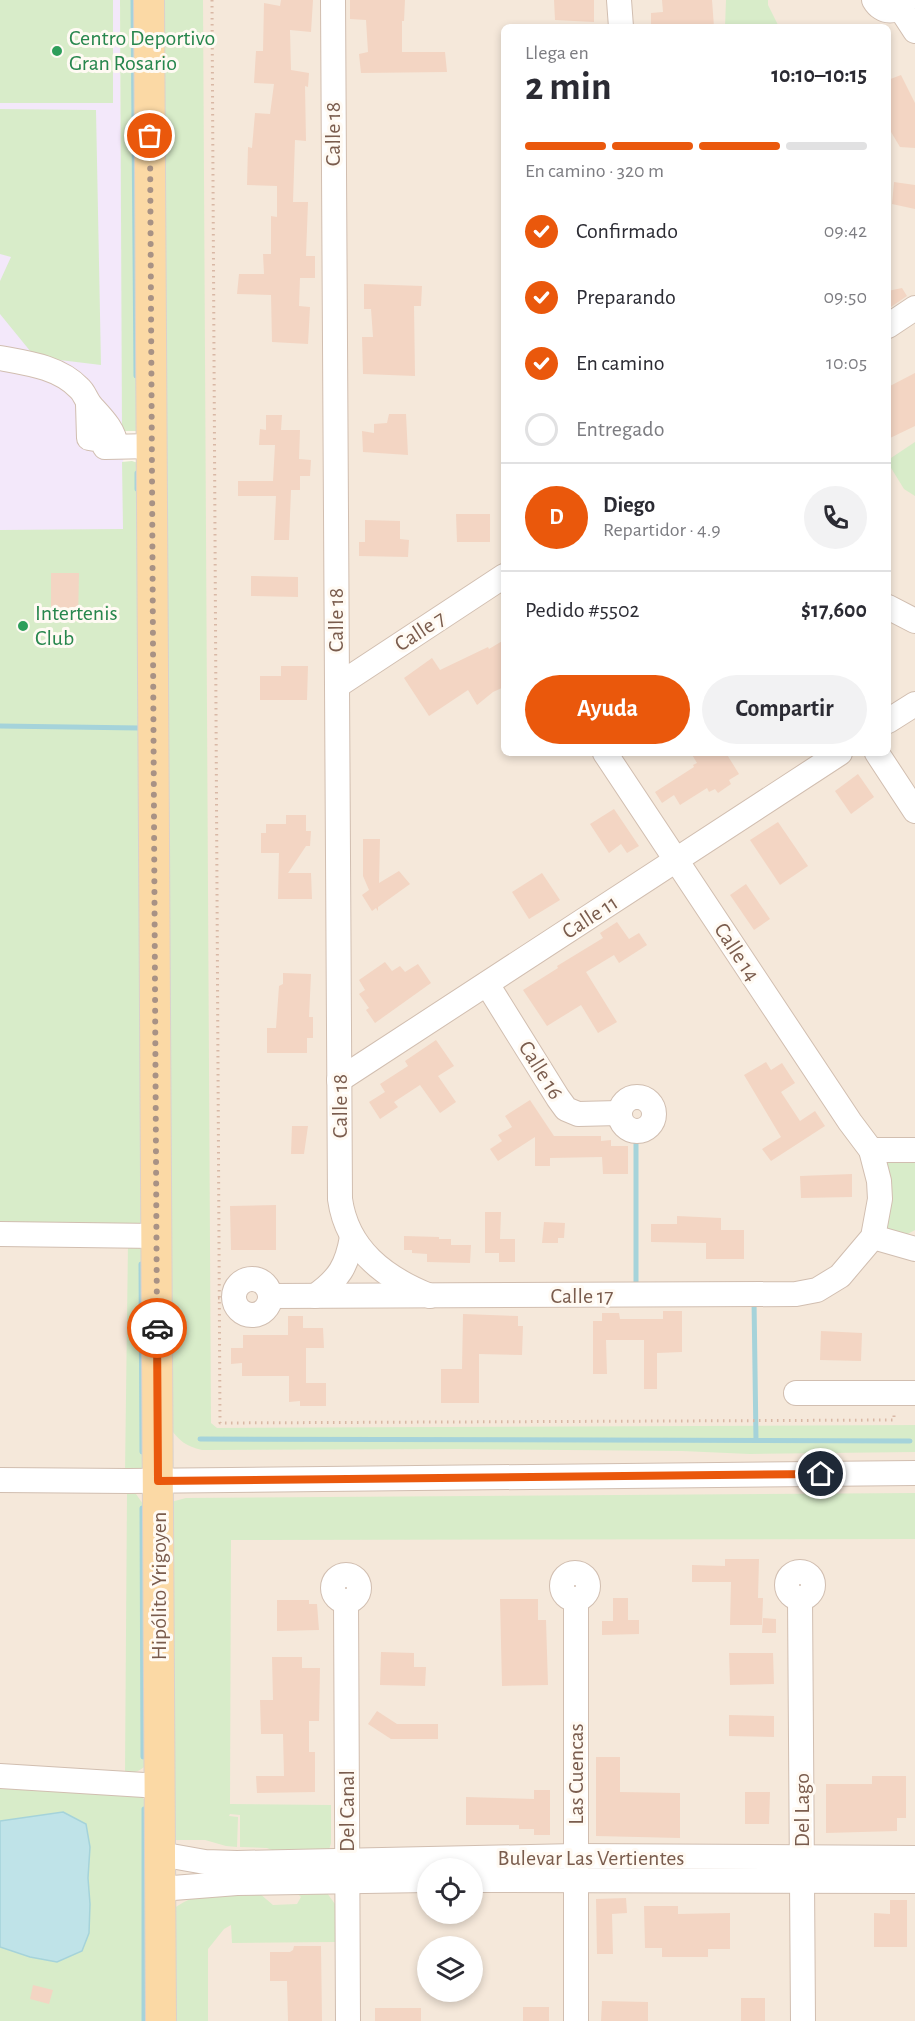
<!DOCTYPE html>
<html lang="es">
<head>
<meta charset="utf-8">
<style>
	body { margin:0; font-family:"Alegreya Sans",sans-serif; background:#f2f2f3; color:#2b2b33; height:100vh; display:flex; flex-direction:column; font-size:22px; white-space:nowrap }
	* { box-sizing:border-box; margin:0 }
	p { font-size:20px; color:#7c7c81 }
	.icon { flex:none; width:33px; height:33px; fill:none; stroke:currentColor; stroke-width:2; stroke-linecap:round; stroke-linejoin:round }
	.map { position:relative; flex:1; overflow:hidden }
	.sheet { position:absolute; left:501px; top:24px; width:390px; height:732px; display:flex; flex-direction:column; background:#fff; border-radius:9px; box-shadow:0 3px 9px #0003 }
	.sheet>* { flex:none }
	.controls { position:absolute; left:417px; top:1858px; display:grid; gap:12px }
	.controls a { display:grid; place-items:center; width:66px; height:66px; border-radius:50%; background:#fff; box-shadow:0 3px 9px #0003; font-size:30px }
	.pin { position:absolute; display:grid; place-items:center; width:51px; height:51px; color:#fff; margin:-26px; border:3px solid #fff; border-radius:50%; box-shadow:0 2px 6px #0007 }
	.courier { position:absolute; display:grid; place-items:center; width:60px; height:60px; margin:-30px; border:4px solid #ea580c; border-radius:50%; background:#fff; color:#222; box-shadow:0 2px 8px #0007 }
	.summary em { font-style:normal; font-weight:600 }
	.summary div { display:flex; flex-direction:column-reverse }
	.summary { display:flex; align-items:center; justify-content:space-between; height:102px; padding:0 24px }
	h1 { font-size:39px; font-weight:600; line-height:45px }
	.bar { display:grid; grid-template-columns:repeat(4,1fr); gap:9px 6px; align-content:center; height:72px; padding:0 24px }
	.bar i { height:8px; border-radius:4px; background:#e1e1e2 }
	.bar .on { background:#ea580c }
	.bar p { grid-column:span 4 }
	.line { display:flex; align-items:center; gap:15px; padding:0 24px; border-top:2px solid #e1e1e2 }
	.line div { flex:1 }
	.round { display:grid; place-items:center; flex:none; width:63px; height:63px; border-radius:32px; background:#f2f2f3 }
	ol { padding:0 24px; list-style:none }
	li { display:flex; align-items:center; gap:18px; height:66px }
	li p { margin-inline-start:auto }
	li .icon { padding:6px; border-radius:50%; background:#ea580c; color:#fff; stroke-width:4 }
	li:last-child { color:#7c7c81 }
	li i { width:33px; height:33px; border:3px solid #e1e1e2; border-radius:50% }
	.button { display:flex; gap:12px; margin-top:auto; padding:12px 24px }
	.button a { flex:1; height:69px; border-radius:36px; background:#ea580c; color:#fff; font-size:24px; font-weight:600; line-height:69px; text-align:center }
	.button a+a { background:#f2f2f3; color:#2b2b33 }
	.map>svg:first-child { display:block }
	.residential { fill:#f5e8da; fill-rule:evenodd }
	.education { fill:#f3e8fa }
	.green { fill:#d8ecc9 }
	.water { fill:#bfe3e8; stroke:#a5d3da; stroke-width:1.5 }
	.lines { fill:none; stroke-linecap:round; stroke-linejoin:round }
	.stream { stroke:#a5d3da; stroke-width:5 }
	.building { fill:#f3d5c3 }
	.minor-casing { stroke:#d1beb0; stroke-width:26 }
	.major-casing { stroke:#dad1cd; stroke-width:32 }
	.path { stroke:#d9b8a5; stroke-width:3; stroke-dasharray:1.5 4.5; stroke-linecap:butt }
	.minor { stroke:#fff; stroke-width:24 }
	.major { stroke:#fbd9a5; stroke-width:30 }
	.done { stroke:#a89285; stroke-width:6; stroke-dasharray:0 10.8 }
	.route { stroke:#ea580c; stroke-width:8 }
	.leisure-dot { fill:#2e9e5b; stroke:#fffaf3; stroke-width:2 }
	.labels { text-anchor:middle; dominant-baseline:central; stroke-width:6; stroke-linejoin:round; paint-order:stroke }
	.leisure-label { font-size:22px; fill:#27864d; stroke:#fffaf3; text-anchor:start }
	.street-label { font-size:22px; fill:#7a5c4d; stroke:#fffaf3 }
</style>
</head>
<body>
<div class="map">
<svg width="915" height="2021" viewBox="0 0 915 2021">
	<rect width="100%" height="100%" fill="#fdf6ec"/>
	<!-- residential -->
	<path class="residential" d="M149,0H915V2021H0V1234L157,1236ZM504,27H888V753H504ZM428,1869H472V1914H428ZM428,1947H472V1992H428Z"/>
	<!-- education -->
	<path class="education" d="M0,0H120L125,723L0,722Z"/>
	<!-- green -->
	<g class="green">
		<rect x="0" y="0" width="113" height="103"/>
		<path d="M120,0H140L139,431H122Z"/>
		<path d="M158,0H203L211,1423L217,1428L915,1425V1452L750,1454L682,1451L457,1449L202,1450C186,1446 179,1441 170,1428Z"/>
		<path d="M726,0H768V5L779,27H725Z"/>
		<path d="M0,109L96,110L101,365L35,357L0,314V281L11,257L0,254Z"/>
		<path d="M915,442V496L904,489L888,463V460Z"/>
		<path d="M132,461L141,464L144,1225L0,1224V530L123,529L122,462Z"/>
		<path d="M915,1157V1230L902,1237L886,1231L885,1163L891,1158Z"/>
		<path d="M128,1243L136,1244L143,1250L146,1466L140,1472L125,1474Z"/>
		<path d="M127,1493L136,1494L147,1510L146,1765C139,1772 134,1773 125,1772Z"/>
		<path d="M915,1493V1539L231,1540L230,1804L331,1805V1843L327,1857L284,1855L267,1848L240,1847V1815L230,1814L229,1816L238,1817L237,1847L226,1846L205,1840H174L171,1502L186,1498Z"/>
		<path d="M0,1786L133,1794L142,1797L148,1805L154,2021H0Z"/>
		<path d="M253,1888L273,1905L297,1904L301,1897L294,1890L327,1893L335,1904V1942L232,1943L231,1925L224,1929L208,1949V2021H169L168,1913C196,1890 218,1892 253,1888Z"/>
	</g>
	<!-- water -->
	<path class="water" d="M63,1812L86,1824L90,1847L88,1878L90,1904L89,1933L82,1951L57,1962L30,1957L0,1947V1821Z"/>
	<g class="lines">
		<!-- stream -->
		<g class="stream">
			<path d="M133,0L136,376"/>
			<path d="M137,473V489"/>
			<path d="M0,726L139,728"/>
			<path d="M636,1135V1290"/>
			<path d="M141,1264L142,1452"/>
			<path d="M754,1300L756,1440"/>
			<path d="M200,1439L910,1441"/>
			<path d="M142,1508L143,1757"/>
			<path d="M144,1809V2021"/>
		</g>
	</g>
	<!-- building -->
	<g class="building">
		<path d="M281,0H313L311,32L290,30L291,70L309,73L308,87L305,86L306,141L295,140L293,202H308L306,256H315V278H300L299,306L310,307L308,344L272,342L271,295L237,294L239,274H264L263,254H271V216L277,217V186L247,185L248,147L252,148L255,113L270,114L274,84L254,83L256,51H263L264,3L280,6Z"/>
		<path d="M350,0H405L404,21H402V52H445L447,72L361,73L359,54L368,52L366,20L350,19Z"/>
		<path d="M554,0H594V22L555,20Z"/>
		<path d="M662,0H712L714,27H651V13L663,12Z"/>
		<path d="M901,75L915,103V148L900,147L888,127V80Z"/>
		<path d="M894,182L915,185V209L892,204Z"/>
		<path d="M364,284L422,286L421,306H414L415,376L363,374L362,337H373L371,309H364Z"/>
		<path d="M902,288L907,296L888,309V291Z"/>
		<path d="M915,373V426L888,439V387Z"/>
		<path d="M389,414H406L408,455L363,452L362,431L374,433V424L387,423Z"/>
		<path d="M266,415H282L281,430H300L299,459L311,460L310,476H300V490H291L289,540H274L276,496H238V481H273L275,445H259L260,429L266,430Z"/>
		<path d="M456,514H490V542H457Z"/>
		<path d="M365,520L400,521V539L409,540L408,557L359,556V542H365Z"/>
		<path d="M51,573H79L78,621H51Z"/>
		<path d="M251,576L298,577V597L251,596Z"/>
		<path d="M504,640V687L493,692L477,705L468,690L429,716L404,678L432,658L440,670L488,647L489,649Z"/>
		<path d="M281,666H308L307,700H260V676H281Z"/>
		<path d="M691,753H726L739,774L729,780L731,784L718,793L715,789L709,792L707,788L680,805L674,795L662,803L655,792L694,767L693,765L697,763Z"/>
		<path d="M858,774L874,797L851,814L835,791Z"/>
		<path d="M614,809L639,846L627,853L621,844L609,853L590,824Z"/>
		<path d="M286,815H306V831H311L310,846H306L288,873H311L312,899H278L279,853H261V833H266V824H286Z"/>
		<path d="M778,822L808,866L780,885L750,840Z"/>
		<path d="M363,839H380L379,883L399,871L410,884L378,907V911L376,908L372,911L362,895L369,890L363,876Z"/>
		<path d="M542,873L560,900L529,919L512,892Z"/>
		<path d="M746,884L770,919L754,930L730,895Z"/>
		<path d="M617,922L629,939L639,933L647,945L619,963L614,955L586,972L617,1022L598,1033L581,1005L547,1026L523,990L558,968L557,966L603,938L600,933Z"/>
		<path d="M385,962L392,971L400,966L405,972L418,964L431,983L375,1023L366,1010L369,1008L359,994L365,990L359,980Z"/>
		<path d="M283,973L311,974L309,1017H313V1038H307V1053H267V1028H276L279,986L283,984Z"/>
		<path d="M436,1040L454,1066L438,1076L456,1102L440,1113L420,1085L394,1102L398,1107L380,1119L369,1102L385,1092L380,1084L408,1066L405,1061Z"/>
		<path d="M766,1062L771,1070L782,1063L795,1083L781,1092L800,1121L815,1111L825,1126L771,1161L762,1149L781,1137L744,1075Z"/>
		<path d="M530,1100L554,1136H601V1141L611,1140V1146H628V1174H603L602,1157L550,1158V1166H535V1137L498,1161L490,1149L502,1141L498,1135L512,1127L505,1116Z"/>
		<path d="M292,1126H308L304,1154H291Z"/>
		<path d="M852,1174V1197L801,1198L800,1176Z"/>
		<path d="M276,1205V1250H231L230,1206Z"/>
		<path d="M485,1212H501L500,1239H515V1262H499V1253H485Z"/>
		<path d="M677,1216L721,1218V1230H744V1259H706V1243L651,1242V1224H677Z"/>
		<path d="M544,1222L565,1223L564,1238H558V1243H542Z"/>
		<path d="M404,1236L439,1237V1239H451V1245H471L470,1263L427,1262V1254L412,1253V1250H404Z"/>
		<path d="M663,1311H682V1352L657,1353V1389H644V1340H606L607,1374H593V1321H602V1313H619L620,1319H663Z"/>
		<path d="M463,1314L518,1316V1326H523L522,1355L479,1354V1403H441V1369H462Z"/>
		<path d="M288,1316H303V1328H323L324,1348H306V1383H326V1406H300V1401L289,1402V1376H242V1363L231,1364V1348H243V1335H288Z"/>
		<path d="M821,1331L862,1333L861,1361L820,1360Z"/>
		<path d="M725,1559H759L758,1598H763L762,1625H730L731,1582H692V1565L725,1566Z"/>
		<path d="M613,1598H628V1620H639V1634L602,1635V1621H613Z"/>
		<path d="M500,1599H538V1620H546L548,1685L502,1686Z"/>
		<path d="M277,1600H309V1604H317L319,1630L277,1631Z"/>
		<path d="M763,1618L776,1619V1633H762Z"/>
		<path d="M381,1652L414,1653V1667H426L425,1686L380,1685Z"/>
		<path d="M729,1653H773L774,1684L730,1685Z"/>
		<path d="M272,1657H302V1668H320L319,1721H309V1752H315V1792L257,1793L256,1776H284L283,1734H261L260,1700H273Z"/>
		<path d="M377,1711L397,1724H438V1739H391L368,1724Z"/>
		<path d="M729,1715L774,1716V1737L729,1736Z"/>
		<path d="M596,1757H620V1792L680,1793V1838L596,1836Z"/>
		<path d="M872,1776H906V1818H897V1831L826,1833V1784H872Z"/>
		<path d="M534,1790H550V1835H534V1829H519V1825H466V1797L534,1799Z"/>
		<path d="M745,1792H770L769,1824H745Z"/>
		<path d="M626,1898L627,1913L612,1914L613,1954H597L596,1899Z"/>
		<path d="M890,1900H907V1947H874V1913L890,1914Z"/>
		<path d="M644,1906H678V1914L730,1913V1949H708V1957H662V1948H645Z"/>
		<path d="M294,1946H321L322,2021H288L287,1981H270V1952H290L293,1950Z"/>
		<path d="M33,1985L53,1990L49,2004L30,1999Z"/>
		<rect x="741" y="1998" width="24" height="23"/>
		<path d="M602,2001L648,2002V2021H601Z"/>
		<rect x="523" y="2007" width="26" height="14"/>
		<rect x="375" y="2008" width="46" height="13"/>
	</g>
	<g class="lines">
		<defs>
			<g id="minor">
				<path d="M333,0L340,1199C347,1250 385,1278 430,1296"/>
				<path d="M619,0L621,27"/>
				<path d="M874,0C882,14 898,14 906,0"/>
				<path d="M900,8L915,31"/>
				<path d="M888,326L915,308"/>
				<path d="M0,358C27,363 59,367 79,388C85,393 86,401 92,407C103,419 114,430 116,446"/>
				<path d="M88,404L89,438L101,440L105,447L152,446"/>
				<path d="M888,607L915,621"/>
				<path d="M337,686L504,576"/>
				<path d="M888,721L915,704"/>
				<path d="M877,753L915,811"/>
				<path d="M487,984L558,1098L566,1109L578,1114L619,1113"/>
				<path d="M339,1080L840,753"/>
				<circle cx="637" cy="1114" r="17"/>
				<path d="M871,1150H915"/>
				<path d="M0,1234L157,1236"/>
				<path d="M873,1237L915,1249"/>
				<circle cx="252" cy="1297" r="18"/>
				<path d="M270,1296L796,1294L817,1290L840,1276L873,1237L880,1199L879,1181L871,1150L850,1122L605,753"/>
				<path d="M315,1296C339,1279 347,1266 352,1237"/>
				<path d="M796,1393H915"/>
				<path d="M0,1480L128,1481L915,1473"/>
				<circle cx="800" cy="1585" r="13"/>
				<circle cx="575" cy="1586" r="13"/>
				<circle cx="346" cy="1588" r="13"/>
				<path d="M800,1598L803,2021"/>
				<path d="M576,1599V2021"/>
				<path d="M346,1601L348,2021"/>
				<path d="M0,1776L160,1786"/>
				<path d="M160,1854L205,1862L237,1863L576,1856L915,1858"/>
				<path d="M472,1880L915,1881"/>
				<path d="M160,1889L237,1883L428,1880"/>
			</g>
			<path id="major" d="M149,0L161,2021"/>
		</defs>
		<!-- minor casing -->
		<use href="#minor" class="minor-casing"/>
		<!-- major casing -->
		<use href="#major" class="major-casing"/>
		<!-- path -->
		<g class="path">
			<path d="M212,0L220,1423L894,1420V1413"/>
			<path d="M218,1298H235"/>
		</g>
		<!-- minor -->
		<use href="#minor" class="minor"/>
		<!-- major -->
		<use href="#major" class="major"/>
	</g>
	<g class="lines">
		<!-- done -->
		<path class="done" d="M150,136L157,1328"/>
		<!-- route -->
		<path class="route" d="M157,1328L158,1481L821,1474"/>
	</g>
	<!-- markers -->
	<g class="leisure-dot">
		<circle cx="57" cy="51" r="6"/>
		<circle cx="23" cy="626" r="6"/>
	</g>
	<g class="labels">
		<!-- leisure labels -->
		<g class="leisure-label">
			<text x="69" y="38">Centro Deportivo<tspan x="69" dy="25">Gran Rosario</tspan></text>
			<text x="35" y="613">Intertenis<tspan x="35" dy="25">Club</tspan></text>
		</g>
		<!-- street labels -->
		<g class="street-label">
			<text transform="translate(333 134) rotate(-90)">Calle 18</text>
			<text transform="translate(336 620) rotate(-90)">Calle 18</text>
			<text transform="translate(420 631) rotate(-33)">Calle 7</text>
			<text transform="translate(590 917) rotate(-33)">Calle 11</text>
			<text transform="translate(737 952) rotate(57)">Calle 14</text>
			<text transform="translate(541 1070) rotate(58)">Calle 16</text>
			<text transform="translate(340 1106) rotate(-90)">Calle 18</text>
			<text x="582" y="1296">Calle 17</text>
			<text transform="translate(159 1586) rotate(-90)">Hipólito Yrigoyen</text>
			<text transform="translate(576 1774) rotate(-90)">Las Cuencas</text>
			<text transform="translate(802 1810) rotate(-90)">Del Lago</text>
			<text transform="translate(347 1811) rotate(-90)">Del Canal</text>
			<text x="591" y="1858">Bulevar Las Vertientes</text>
		</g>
	</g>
</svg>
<div class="controls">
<a><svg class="icon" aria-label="locate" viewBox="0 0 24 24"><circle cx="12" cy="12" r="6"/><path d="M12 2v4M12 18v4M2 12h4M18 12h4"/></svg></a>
<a><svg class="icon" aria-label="layers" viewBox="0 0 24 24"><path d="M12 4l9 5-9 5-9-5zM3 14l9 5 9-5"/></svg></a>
</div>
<div class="pin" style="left:150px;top:136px;background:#ea580c"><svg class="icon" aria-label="bag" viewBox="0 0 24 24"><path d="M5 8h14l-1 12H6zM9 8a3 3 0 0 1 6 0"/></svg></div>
<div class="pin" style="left:821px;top:1474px;background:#1f2937"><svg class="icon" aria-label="home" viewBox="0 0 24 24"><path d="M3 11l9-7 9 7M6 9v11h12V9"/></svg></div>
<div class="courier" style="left:157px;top:1328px"><svg class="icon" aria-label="car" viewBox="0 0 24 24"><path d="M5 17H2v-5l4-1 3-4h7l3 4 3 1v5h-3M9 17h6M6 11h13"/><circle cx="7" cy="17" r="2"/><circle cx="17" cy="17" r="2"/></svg></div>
<section class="sheet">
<div class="summary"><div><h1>2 min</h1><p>Llega en</p></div><em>10:10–10:15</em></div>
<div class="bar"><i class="on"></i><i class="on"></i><i class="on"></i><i></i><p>En camino · 320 m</p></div>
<ol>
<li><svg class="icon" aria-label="check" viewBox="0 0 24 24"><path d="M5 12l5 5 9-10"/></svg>Confirmado<p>09:42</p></li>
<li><svg class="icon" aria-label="check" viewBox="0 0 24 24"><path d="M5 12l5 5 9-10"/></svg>Preparando<p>09:50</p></li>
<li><svg class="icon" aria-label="check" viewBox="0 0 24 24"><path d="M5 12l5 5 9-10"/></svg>En camino<p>10:05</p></li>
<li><i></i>Entregado</li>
</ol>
<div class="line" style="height:108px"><b class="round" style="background:#ea580c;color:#fff">D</b><div><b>Diego</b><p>Repartidor · 4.9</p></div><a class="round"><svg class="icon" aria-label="phone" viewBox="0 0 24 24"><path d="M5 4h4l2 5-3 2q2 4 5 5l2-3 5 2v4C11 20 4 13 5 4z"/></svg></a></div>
<div class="line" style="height:78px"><div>Pedido #5502</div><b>$17,600</b></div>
<div class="button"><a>Ayuda</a><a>Compartir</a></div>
</section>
</div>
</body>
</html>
